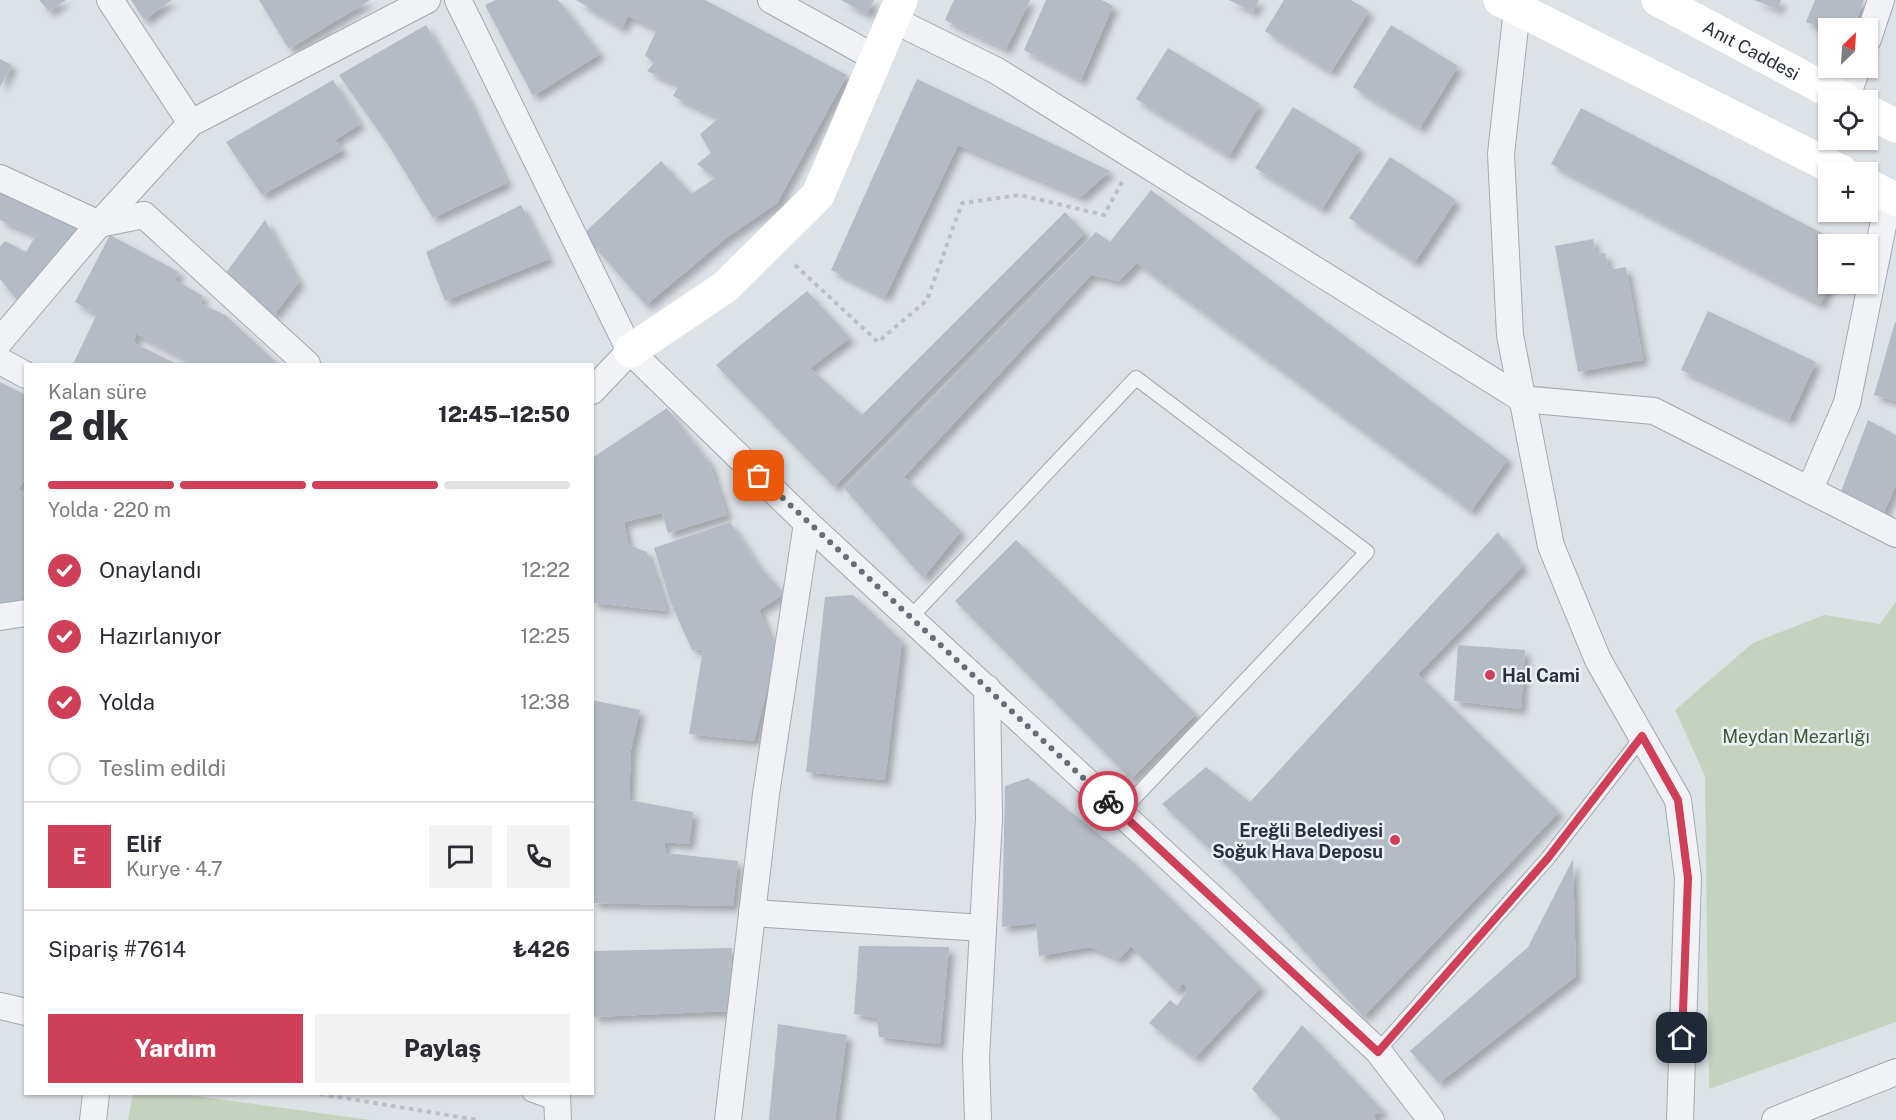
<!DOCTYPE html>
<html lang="tr">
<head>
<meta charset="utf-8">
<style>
	body { margin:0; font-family:"Public Sans",sans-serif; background:#f2f2f3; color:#2b2b33; height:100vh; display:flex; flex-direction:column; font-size:22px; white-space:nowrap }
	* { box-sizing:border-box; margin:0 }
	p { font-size:20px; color:#7c7c81 }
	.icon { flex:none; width:33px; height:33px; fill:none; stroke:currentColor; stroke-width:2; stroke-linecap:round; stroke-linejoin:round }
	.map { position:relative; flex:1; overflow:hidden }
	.panel { position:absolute; left:24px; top:363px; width:570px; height:732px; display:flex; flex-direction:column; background:#fff; border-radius:0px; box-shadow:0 2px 4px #0004 }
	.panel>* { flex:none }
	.needle { width:39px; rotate:25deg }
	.fabs { position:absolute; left:1818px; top:18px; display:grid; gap:12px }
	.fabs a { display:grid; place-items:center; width:60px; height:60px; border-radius:0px; background:#fff; box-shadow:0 2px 4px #0004; font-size:30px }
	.pin { position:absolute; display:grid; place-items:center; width:51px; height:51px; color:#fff; margin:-26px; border-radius:12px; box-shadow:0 3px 9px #0006 }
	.courier { position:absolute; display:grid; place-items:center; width:60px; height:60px; margin:-30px; border:4px solid #d03f58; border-radius:50%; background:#fff; color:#222; box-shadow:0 2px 8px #0007 }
	.headline em { font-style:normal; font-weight:800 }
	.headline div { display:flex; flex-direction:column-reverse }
	.headline { display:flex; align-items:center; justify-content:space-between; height:102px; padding:0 24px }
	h1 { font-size:39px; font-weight:800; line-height:45px }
	.bar { display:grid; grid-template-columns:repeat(4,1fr); gap:9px 6px; align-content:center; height:72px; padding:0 24px }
	.bar i { height:8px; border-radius:4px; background:#e1e1e2 }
	.bar .current { background:#d03f58 }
	.bar p { grid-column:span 4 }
	.line { display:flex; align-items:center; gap:15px; padding:0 24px; border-top:2px solid #e1e1e2 }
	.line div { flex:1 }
	.round { display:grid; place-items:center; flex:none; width:63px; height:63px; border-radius:0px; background:#f2f2f3 }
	ol { padding:0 24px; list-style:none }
	li { display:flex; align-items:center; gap:18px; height:66px }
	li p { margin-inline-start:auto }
	li .icon { padding:6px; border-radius:50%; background:#d03f58; color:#fff; stroke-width:4 }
	li:last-child { color:#7c7c81 }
	li i { width:33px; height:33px; border:3px solid #e1e1e2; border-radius:50% }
	.action { display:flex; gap:12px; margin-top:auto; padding:12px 24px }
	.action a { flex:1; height:69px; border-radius:0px; background:#d03f58; color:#fff; font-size:24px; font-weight:800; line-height:69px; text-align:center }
	.action a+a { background:#f2f2f3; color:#2b2b33 }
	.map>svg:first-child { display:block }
	.green { fill:#c4d2be }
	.building { fill:#b5bbc4; filter:url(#shadow) }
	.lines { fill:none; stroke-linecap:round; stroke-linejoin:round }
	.lane-casing { stroke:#a3a9b1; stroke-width:16 }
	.street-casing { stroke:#a3a9b1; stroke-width:28 }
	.path { stroke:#bcc0c6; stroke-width:4; stroke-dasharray:4.5 4.5; stroke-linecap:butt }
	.lane { stroke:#f0f2f6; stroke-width:14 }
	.street { stroke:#f0f2f6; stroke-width:26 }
	.secondary { stroke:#fff; stroke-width:33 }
	.done { stroke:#676e79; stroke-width:6; stroke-dasharray:0 10.8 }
	.route { stroke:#d03f58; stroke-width:8 }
	.poi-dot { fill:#d03f58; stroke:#edf0f5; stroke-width:2 }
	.labels { text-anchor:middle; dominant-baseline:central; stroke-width:5; stroke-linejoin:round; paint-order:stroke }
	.street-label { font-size:18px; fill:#27303e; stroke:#edf0f5 }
	.poi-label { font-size:18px; font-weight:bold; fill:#27303e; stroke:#edf0f5; text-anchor:start }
	.park-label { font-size:18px; fill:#3c5a34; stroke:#edf0f5 }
</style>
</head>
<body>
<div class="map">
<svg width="1896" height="1120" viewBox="0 0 1896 1120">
	<defs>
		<filter id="shadow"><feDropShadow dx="5.5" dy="5.5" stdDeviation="3" flood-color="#0004"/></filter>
	</defs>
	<rect width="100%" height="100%" fill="#dde2e7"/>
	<!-- green -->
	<g class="green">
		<path d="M1896,602V1022L1709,1089L1705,776L1675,710L1753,643L1824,615L1880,624Z"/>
		<path d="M133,1094H181L370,1120H128Z"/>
	</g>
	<!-- building -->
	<g class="building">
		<path d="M39,0H66L49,11Z"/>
		<path d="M131,0H172L144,20Z"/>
		<path d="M259,0H370L289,49Z"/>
		<path d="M496,0H558L600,54L533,96L485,5Z"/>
		<path d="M576,0H705L847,75L777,203L726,238L646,305L583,234L661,161L691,194L715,178L697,164L711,153L700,134L719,118L673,96L679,85L647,71L654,63L645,55L657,29L628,16L622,28Z"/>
		<path d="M841,0H874L867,14Z"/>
		<path d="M954,0H1030L1006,49L945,20Z"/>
		<path d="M1046,0H1102L1113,6L1081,80L1024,50Z"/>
		<path d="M1229,0H1259L1253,12Z"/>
		<path d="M1284,0H1351L1369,11L1331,72L1265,31Z"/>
		<path d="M1754,0H1781L1778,9Z"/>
		<path d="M1815,0H1864L1853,28H1828V31L1806,22Z"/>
		<path d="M426,25L470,103L507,183L433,218L389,146L339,75Z"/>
		<path d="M1391,25L1458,66L1420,128L1353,87Z"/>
		<path d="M1168,48L1260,104L1229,156L1136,99Z"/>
		<path d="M0,59L12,65L0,87Z"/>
		<path d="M917,79L1110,171L1081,197L958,145L885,297L831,270Z"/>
		<path d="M333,80L360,124L335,140L343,150L262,195L226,142Z"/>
		<path d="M1293,107L1360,148L1322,209L1255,168Z"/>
		<path d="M1581,108L1843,244H1828V284H1831L1820,304L1551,164Z"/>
		<path d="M1390,157L1456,200L1415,262L1349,218Z"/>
		<path d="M0,188L78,226L17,300L0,279V246L5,241L26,252L36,235L0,220Z"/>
		<path d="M1151,190L1508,459L1471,511L1137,263L1119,281L1091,275L904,477L961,531L923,578L844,488L1096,232L1110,242Z"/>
		<path d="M521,205L549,259L445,301L426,252Z"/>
		<path d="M1065,212L1085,233L834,487L716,365L807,291L850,338L810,368L862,415Z"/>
		<path d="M265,220L299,282L274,315L225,274Z"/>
		<path d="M110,235L179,272L175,280L203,296L200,303L225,315L278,364H195L136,334L134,343L177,364H73L97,314L75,302Z"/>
		<path d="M1593,239L1596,254L1605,253L1609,270L1626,267L1643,360L1578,372L1555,246Z"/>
		<path d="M1708,311L1816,362L1789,420L1681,370Z"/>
		<path d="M1895,322H1896V401L1874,395Z"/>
		<path d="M0,382L26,395V479L18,489L26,494L23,515L26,517V600L0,603Z"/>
		<path d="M667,408L709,463L727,515L668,533L662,513L624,522L628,545L647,552L667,611L592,603V458Z"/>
		<path d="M1868,420L1896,435V484L1883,515L1840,494Z"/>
		<path d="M730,522L758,565L784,594L759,610L776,653L754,741L689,734L703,649L692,650L670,601L654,548Z"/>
		<path d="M1498,532L1523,566L1418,674L1559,812L1363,1017L1230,868L1162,804L1206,767L1250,802Z"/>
		<path d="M1016,540L1196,714L1131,779L955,601Z"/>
		<path d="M853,595L902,641L885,780L806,772L825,597Z"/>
		<path d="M1458,645L1525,650L1521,709L1454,701Z"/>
		<path d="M592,700L640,710L631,750L629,800L693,812L689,844L664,842L666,853L738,861L733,906L592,903Z"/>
		<path d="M1028,778L1131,860L1261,987L1195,1058L1149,1023L1170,1000L1177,1006L1188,989L1183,983L1177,992L1131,946L1119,959L1091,947L1039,956L1036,923L1002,927L1005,786Z"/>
		<path d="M1573,859L1576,976L1439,1083L1410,1051L1528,947Z"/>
		<path d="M859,946L949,947L940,1044L879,1037L877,1018L854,1014Z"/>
		<path d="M732,948L729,1011L592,1017V951Z"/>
		<path d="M778,1024L847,1035L835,1120H769Z"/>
		<path d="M1302,1025L1384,1112L1373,1115L1376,1120H1281L1252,1089Z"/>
	</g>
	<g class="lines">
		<defs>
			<g id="lane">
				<path d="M910,618L1136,378L1367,552L1121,812"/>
				<path d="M1378,1051L1548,858L1642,737"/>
				<path d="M530,1094L557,1104"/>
			</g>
			<g id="street">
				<path d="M110,0L191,123"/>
				<path d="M458,0L630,351L807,523L1378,1051L1431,1120"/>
				<path d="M771,0L877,59"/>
				<path d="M1517,9L1501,154L1510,335L1551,546L1598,660L1678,800L1688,878L1680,1120"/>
				<path d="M894,20L997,71L1522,399L1654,411L1896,534"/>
				<path d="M1868,39L1881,0"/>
				<path d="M1846,100L1857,68"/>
				<path d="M0,178L99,224L144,215L307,364"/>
				<path d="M0,341L99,224L191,123L427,0"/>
				<path d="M0,361L26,375"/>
				<path d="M592,391L630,351"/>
				<path d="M1810,489L1847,403L1889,196"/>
				<path d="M0,617L26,613"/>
				<path d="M752,913L983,928"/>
				<path d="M0,1006L26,1012"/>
				<path d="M557,1094L558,1120"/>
				<path d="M93,1120L96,1094"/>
				<path d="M728,1120L766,794L807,523"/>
				<path d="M978,1120L976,1058L989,818L987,688"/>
				<path d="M1775,1120L1896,1072"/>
			</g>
		</defs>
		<!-- lane casing -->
		<use href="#lane" class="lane-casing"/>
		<!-- street casing -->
		<use href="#street" class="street-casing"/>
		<!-- path -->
		<g class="path">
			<path d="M795,265L878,342L927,300L962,203L1020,195L1104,215L1122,182"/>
			<path d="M320,1094L478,1120"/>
		</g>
		<!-- lane -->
		<use href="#lane" class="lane"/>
		<!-- street -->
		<use href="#street" class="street"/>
		<!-- secondary -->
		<g class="secondary">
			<path d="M1500,0L1842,172"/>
			<path id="s1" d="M1658,0L1846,100"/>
			<path d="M1868,111L1896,126"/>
			<path d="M1868,185L1896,200"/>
			<path d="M630,351L725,287L818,195L901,0"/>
		</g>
	</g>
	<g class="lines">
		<!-- done -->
		<path class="done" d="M759,476L1108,801"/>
		<!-- route -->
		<path class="route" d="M1108,801L1378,1052L1548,858L1642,736L1678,800L1688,878L1682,1038"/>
	</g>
	<!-- markers -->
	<g class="poi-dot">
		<circle cx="1490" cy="675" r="6"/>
		<circle cx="1395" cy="840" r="6"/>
	</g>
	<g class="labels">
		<!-- street labels -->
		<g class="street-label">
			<text stroke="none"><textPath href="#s1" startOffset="106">Anıt Caddesi</textPath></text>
		</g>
		<!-- poi labels -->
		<g class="poi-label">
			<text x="1502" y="675">Hal Cami</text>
			<text x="1383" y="830" text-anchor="end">Ereğli Belediyesi<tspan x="1383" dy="21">Soğuk Hava Deposu</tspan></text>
		</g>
		<!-- park labels -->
		<g class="park-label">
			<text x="1796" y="736">Meydan Mezarlığı</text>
		</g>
	</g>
</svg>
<div class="fabs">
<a><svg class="needle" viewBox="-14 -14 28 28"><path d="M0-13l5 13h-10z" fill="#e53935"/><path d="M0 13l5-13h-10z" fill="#7c7c81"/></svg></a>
<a><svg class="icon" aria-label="locate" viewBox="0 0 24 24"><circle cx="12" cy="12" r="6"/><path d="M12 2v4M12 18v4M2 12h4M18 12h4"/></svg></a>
<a>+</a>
<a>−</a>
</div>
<div class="pin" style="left:759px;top:476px;background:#ea580c"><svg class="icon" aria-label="bag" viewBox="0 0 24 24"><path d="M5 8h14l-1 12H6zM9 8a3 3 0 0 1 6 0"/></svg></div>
<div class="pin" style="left:1682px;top:1038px;background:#1f2937"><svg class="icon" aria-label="home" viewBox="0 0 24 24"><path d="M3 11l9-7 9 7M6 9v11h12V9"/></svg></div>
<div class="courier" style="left:1108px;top:801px"><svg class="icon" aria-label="bike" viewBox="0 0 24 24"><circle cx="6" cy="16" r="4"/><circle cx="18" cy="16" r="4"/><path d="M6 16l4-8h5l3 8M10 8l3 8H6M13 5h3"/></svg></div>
<section class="panel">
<div class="headline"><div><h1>2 dk</h1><p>Kalan süre</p></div><em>12:45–12:50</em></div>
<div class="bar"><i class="current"></i><i class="current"></i><i class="current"></i><i></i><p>Yolda · 220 m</p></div>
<ol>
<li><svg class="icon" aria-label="check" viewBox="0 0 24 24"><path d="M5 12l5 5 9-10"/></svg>Onaylandı<p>12:22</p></li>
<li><svg class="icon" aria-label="check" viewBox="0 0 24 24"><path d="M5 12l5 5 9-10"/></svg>Hazırlanıyor<p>12:25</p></li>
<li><svg class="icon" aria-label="check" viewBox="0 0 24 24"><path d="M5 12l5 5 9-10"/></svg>Yolda<p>12:38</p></li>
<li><i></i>Teslim edildi</li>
</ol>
<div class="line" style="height:108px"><b class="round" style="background:#d03f58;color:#fff">E</b><div><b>Elif</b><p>Kurye · 4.7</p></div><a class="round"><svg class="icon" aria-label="chat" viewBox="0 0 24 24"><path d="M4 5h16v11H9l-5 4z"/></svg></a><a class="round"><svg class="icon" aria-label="phone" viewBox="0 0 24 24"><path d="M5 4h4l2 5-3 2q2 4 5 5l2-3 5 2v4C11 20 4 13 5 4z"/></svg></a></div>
<div class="line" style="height:78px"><div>Sipariş #7614</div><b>₺426</b></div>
<div class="action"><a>Yardım</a><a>Paylaş</a></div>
</section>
</div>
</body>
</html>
